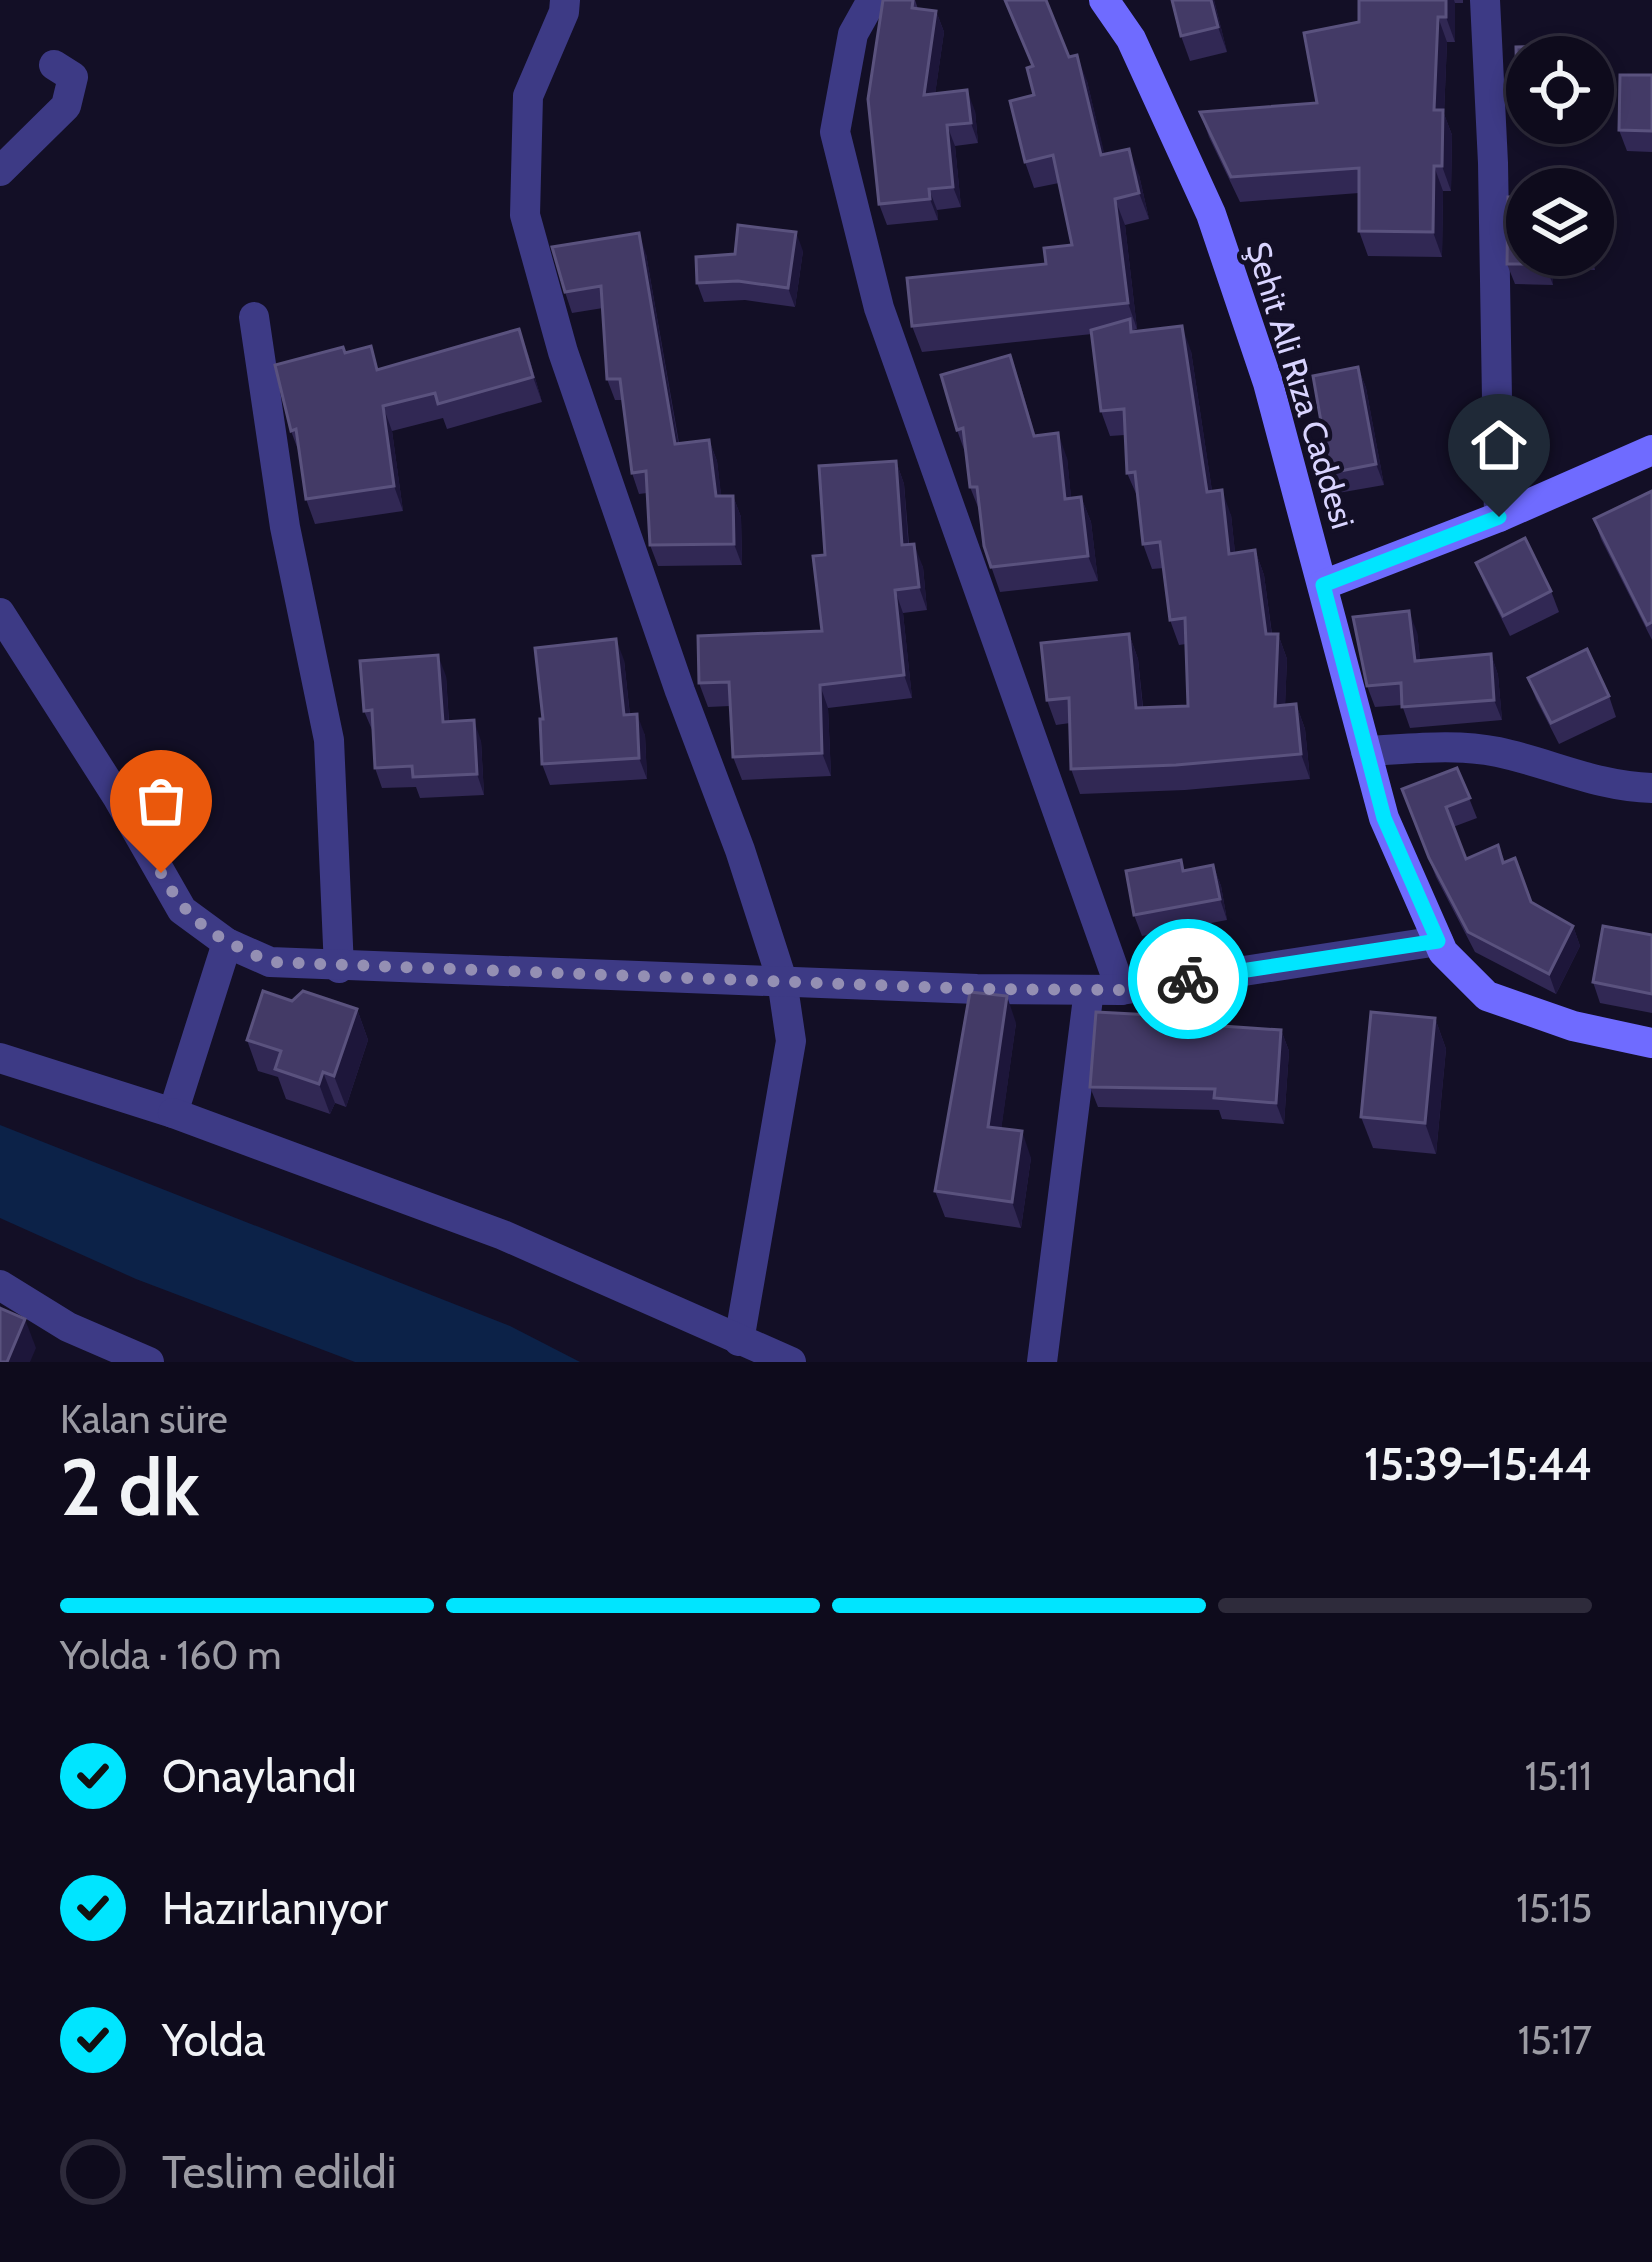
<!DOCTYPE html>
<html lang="tr">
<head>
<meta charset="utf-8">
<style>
	body { margin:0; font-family:Cabin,sans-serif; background:#1c1929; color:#f1f3f6; height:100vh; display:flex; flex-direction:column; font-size:45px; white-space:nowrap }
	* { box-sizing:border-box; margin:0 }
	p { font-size:39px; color:#9b9ba3 }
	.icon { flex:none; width:66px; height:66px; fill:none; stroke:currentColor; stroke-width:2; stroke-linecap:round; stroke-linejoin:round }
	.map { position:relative; height:1362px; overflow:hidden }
	.side { display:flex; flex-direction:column; background:#0e0b1c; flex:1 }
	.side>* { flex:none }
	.tools { position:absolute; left:1506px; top:36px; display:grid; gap:24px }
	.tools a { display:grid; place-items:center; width:108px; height:108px; border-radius:50%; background:#0e0b1c; box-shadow:0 6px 18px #0003,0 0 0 3px #2e2b3b; font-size:60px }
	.pin { position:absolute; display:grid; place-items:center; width:102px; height:102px; color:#fff; margin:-123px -51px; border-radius:50% 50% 50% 0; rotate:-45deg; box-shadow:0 0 12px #0007 }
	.pin .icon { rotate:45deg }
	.courier { position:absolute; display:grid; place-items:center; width:120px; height:120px; margin:-60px; border:9px solid #00e5ff; border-radius:50%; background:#fff; color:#222; box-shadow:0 3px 15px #0007 }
	.overview em { font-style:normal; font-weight:600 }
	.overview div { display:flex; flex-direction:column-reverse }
	.overview { display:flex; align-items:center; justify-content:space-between; height:204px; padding:0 60px }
	h1 { font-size:78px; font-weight:600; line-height:90px }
	.bar { display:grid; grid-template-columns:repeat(4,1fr); gap:18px 12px; align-content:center; height:144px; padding:0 60px }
	.bar i { height:15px; border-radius:9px; background:#2e2b3b }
	.bar .current { background:#00e5ff }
	.bar p { grid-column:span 4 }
	ol { padding:0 60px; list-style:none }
	li { display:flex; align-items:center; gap:36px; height:132px }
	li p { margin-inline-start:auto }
	li .icon { padding:12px; border-radius:50%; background:#00e5ff; color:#111; stroke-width:4 }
	li:last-child { color:#9b9ba3 }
	li i { width:66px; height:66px; border:6px solid #2e2b3b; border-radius:50% }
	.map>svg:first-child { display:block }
	.water { fill:#0c2248 }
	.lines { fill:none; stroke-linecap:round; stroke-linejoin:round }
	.street { stroke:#3d3a85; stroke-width:30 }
	.secondary { stroke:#6f6bff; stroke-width:30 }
	.wall { fill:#312854 }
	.shaded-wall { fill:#1d163a }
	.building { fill:#433a66; stroke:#5a527e; stroke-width:3 }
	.done { stroke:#948fb3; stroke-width:12; stroke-dasharray:0 21.6 }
	.route { stroke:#00e5ff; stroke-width:15 }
	.labels { text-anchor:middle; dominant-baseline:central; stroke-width:9; stroke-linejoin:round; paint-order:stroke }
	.street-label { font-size:33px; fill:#d9d4ff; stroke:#130f26 }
</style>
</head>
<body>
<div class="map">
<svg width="1652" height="1362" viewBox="0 0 1652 1362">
	<rect width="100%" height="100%" fill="#130f26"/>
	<!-- water -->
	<path class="water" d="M0,1125L510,1326L580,1362H355L136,1279L0,1218Z"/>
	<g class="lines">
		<!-- street -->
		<g class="street">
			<path d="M565,0L564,12L528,96L525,215L563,352L680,691L740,850L782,980L791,1041L739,1341"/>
			<path d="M872,0L853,34L835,132L879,308L1121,990"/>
			<path d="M1485,0L1493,163L1499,517"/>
			<path d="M0,171L66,106L73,77L54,65"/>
			<path d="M254,317L285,527L329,740L339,968"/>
			<path d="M0,613L118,798L182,910L227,943L270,962L977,989L1121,990L1438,941"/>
			<path d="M1366,751C1409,749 1455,743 1498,752C1550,763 1598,787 1652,788"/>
			<path d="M0,1058L173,1113L227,943"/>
			<path d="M173,1113L503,1235L791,1362"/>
			<path d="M0,1285L68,1327L149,1362"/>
			<path d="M1042,1362L1089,990"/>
		</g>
		<!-- secondary -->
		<g class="secondary">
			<path d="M1104,0L1131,39L1211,214L1268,383L1384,818L1443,952L1487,996L1573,1026L1652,1043"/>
			<path d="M1323,585L1499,517L1652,450"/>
		</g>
	</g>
	<!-- wall -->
	<g class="wall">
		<path d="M883,0H915L918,9L936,11L944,32L935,94L975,111L978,143L955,146L961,207L937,210L938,220L887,225L879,204Z"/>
		<path d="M1005,0L1069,57L1087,81L1104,154L1139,175L1149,219L1125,225L1137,329L1134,330L1135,332L1191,351L1212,491L1231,515L1235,553L1255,550L1264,575L1272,634H1278L1287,659L1285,705L1296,704L1305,729L1310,779L1185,790L1080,794L1071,769L1070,723L1056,725L1047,700L1129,634L1138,659L1143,707L1188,706L1186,644L1179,645L1170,620L1164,568L1152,569L1143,544L1138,498L1127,473L1125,435L1110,436L1101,411L1092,334L922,352L912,326L1046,264L1072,245L1059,183L1034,188L1025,162L1034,95L1032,66Z"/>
		<path d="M1172,0H1214L1227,52L1190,61L1181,36Z"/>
		<path d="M1359,0H1463V3H1455V42H1447L1444,114L1452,135L1451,191H1443L1442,257L1368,256L1359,231V193L1240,202L1209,137L1200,112L1317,103L1359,22Z"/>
		<path d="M1576,46L1580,57H1527V116H1524L1517,95L1516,47Z"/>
		<path d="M1652,75V152L1627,151L1619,130Z"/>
		<path d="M1593,209L1596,219L1595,270L1553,269V285L1515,284L1507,264L1527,255H1593Z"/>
		<path d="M803,251L795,307L745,300L704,302L697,283Z"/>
		<path d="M646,254L679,443L709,440L717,461L721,496H733L741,517L742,565L658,566L650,545L647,493L639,494L632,473L622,400H615L607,379L603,308L572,313L565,292Z"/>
		<path d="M345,353L379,369L528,354L542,402L447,429L443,418L392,431L403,511L315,524L306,499L300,455L291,431Z"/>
		<path d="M1358,367L1366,388L1384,485L1338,493L1330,473Z"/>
		<path d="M1019,380L1035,436L1067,458L1071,498L1081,497L1091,522L1098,581L1000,592L984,546L980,512L970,487L966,455L957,430Z"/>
		<path d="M896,461L904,484L909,544L923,567L927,610L903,613L912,698L828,708L831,776L742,780L733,757L730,706L708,707L699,683L822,631L825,555Z"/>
		<path d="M1652,491V640L1601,539L1594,519Z"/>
		<path d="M1476,563L1551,591L1559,612L1510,636L1484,583Z"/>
		<path d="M1417,632L1420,660L1491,654L1498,675L1502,720L1410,728L1402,705L1375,707L1367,686Z"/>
		<path d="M624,660L630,715L645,735L647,779L550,785L542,764L543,719Z"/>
		<path d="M446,676L449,722L481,741L484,795L420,798L416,787L382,788L375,768L373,732L364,711Z"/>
		<path d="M1528,678L1609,696L1616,717L1559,744L1536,699Z"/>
		<path d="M1457,768L1477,818L1453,827L1466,859L1498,845L1505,862L1531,902L1573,926L1580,946L1556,994L1475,952L1436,877L1402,789Z"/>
		<path d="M1181,860L1184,871L1213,865L1221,886L1227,920L1142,936L1134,915Z"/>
		<path d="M1652,935V1013L1600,1003L1593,982Z"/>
		<path d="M292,1001L357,1009L368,1040L346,1107L335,1103L330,1114L286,1099L278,1077L258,1071L247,1040Z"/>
		<path d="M1208,1018L1210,1025L1281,1030L1289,1051L1284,1124L1222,1119L1219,1110L1098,1107L1090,1087Z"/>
		<path d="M1435,1018L1446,1049L1436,1154L1373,1148L1361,1117Z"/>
		<path d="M1016,1023L1001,1129L1031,1158L1021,1228L945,1217L935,1191Z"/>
	</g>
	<!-- shaded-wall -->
	<g class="shaded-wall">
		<path d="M1211,0H1214L1227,52L1218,27Z"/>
		<path d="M1446,0H1454L1455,3V42L1446,17Z"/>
		<path d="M936,11L944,32L932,116L924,95Z"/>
		<path d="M1438,17L1447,42L1444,114L1452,135L1451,191L1442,166L1434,110Z"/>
		<path d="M1077,55L1087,81L1111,181L1101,155Z"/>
		<path d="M967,90L975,111L978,143L971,123Z"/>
		<path d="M947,125L955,146L961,207L953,187Z"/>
		<path d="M1129,149L1139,175L1149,219L1139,193Z"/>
		<path d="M1434,166L1443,191L1442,257L1433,232Z"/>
		<path d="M929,189L937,210L938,220L930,199Z"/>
		<path d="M1115,199L1125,225L1137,329L1128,303Z"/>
		<path d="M1593,209L1596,219L1595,270L1590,255H1593Z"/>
		<path d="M796,232L803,251L795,307L788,288Z"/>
		<path d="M639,233L646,254L682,464L675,444Z"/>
		<path d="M1545,255H1547L1553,269V285L1545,264Z"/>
		<path d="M1182,326L1191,351L1216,517L1207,492Z"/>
		<path d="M519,329L528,354L542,402L533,377Z"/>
		<path d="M1010,355L1019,380L1043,461L1034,436Z"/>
		<path d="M1358,367L1366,388L1384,485L1376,464Z"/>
		<path d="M383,406L392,431L403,511L394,486Z"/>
		<path d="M1058,433L1067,458L1074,524L1065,499Z"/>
		<path d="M709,440L717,461L724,517L716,496Z"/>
		<path d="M896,461L904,484L910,569L902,545Z"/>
		<path d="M1222,490L1231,515L1238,579L1229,554Z"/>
		<path d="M733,496L741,517L742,565L734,544Z"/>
		<path d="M1081,497L1091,522L1098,581L1088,556Z"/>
		<path d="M914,544L923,567L927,610L919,587Z"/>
		<path d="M1255,550L1264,575L1275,659L1266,634Z"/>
		<path d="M895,590L903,613L912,698L904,675Z"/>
		<path d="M1409,611L1417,632L1423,682L1415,661Z"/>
		<path d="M1129,634L1138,659L1145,733L1136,708Z"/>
		<path d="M1278,634L1287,659L1284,731L1275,706Z"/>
		<path d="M616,639L624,660L632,736L624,715Z"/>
		<path d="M1491,654L1498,675L1502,720L1494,700Z"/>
		<path d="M438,655L446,676L450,743L443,722Z"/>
		<path d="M820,685L828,708L831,776L822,753Z"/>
		<path d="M1296,704L1305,729L1310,779L1301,754Z"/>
		<path d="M637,714L645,735L647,779L639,758Z"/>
		<path d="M474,720L481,741L484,795L477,774Z"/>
		<path d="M1213,865L1221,886L1227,920L1220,899Z"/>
		<path d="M1573,926L1580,946L1556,994L1549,974Z"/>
		<path d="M1007,996L1016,1023L998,1153L988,1127Z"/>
		<path d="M357,1009L368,1040L346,1107L334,1076Z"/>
		<path d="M1435,1018L1446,1049L1436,1154L1425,1123Z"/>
		<path d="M1281,1030L1289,1051L1284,1124L1276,1103Z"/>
		<path d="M323,1072L335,1103L330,1114L319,1084Z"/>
		<path d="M1022,1131L1031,1158L1021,1228L1012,1202Z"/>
		<path d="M25,1319L36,1348L30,1362H7Z"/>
	</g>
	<!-- building -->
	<g class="building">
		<path d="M883,0H913L912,8L936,11L924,95L967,90L971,123L947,125L953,187L929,189L930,199L879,204L868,99Z"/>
		<path d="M1005,0H1046L1069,57L1077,55L1101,155L1129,149L1139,193L1115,199L1128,303L912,326L907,278L1046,264L1044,248L1072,245L1053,155L1025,162L1010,101L1034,95L1027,68L1033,66Z"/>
		<path d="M1172,0H1211L1218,27L1181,36Z"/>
		<path d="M1359,0H1446V17H1438L1434,110H1443L1442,166H1434L1433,232L1359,231V168L1231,177L1200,112L1317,103L1304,33L1359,22Z"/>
		<path d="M1576,46V57H1527V95H1517L1516,47Z"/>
		<path d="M1620,75H1652V131L1619,130Z"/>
		<path d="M1508,197H1527V255H1545V264H1507Z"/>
		<path d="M738,225L796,232L788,288L738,281L697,283L696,257L735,254Z"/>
		<path d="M639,233L675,444L709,440L716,496H733L734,544L650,545L646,471L632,473L620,379H607L601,286L565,292L552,247Z"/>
		<path d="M1130,319L1131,332L1182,326L1207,492L1222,490L1229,554L1255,550L1266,634H1278L1275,706L1296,704L1301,754L1176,765L1071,769L1069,698L1047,700L1041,643L1129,634L1136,708L1188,706L1185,618L1170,620L1160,542L1143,544L1135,472L1127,473L1124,409L1101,411L1091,330Z"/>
		<path d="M519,329L533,377L438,404L435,393L383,406L394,486L306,499L296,429L291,431L275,365L343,347L345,353L371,346L377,370Z"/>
		<path d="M1010,355L1034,436L1058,433L1065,499L1081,497L1088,556L991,567L984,546L977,487H970L963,428L957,430L941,375Z"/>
		<path d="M1358,367L1376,464L1330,473L1313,376Z"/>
		<path d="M896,461L902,545L914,544L919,587L895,590L904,675L820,685L822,753L733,757L729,682L699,683L698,636L822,631L813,556L825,555L819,466Z"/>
		<path d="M1652,491V622L1647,625L1594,519Z"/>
		<path d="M1525,538L1551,591L1503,616L1476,563Z"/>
		<path d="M1409,611L1415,661L1491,654L1494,700L1402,707L1401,683L1367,686L1353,617Z"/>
		<path d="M616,639L624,715L637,714L639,758L542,764L540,719H543L535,648Z"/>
		<path d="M1587,649L1609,696L1551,723L1528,678Z"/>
		<path d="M438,655L443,722L474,720L477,774L413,777L412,766L375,768L372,710L364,711L360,661Z"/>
		<path d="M1457,768L1470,798L1446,807L1466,859L1498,845L1503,863L1515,858L1531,902L1573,926L1549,974L1468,932L1429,858L1402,789Z"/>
		<path d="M1181,860L1183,871L1213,865L1220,899L1134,915L1126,871Z"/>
		<path d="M1603,926L1652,935V994L1593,982Z"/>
		<path d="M263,991L292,1001L303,991L357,1009L334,1076L323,1072L319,1084L275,1069L281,1051L247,1040Z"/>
		<path d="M970,992L1007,996L988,1127L1022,1131L1012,1202L935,1191Z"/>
		<path d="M1096,1012L1208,1018V1025L1281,1030L1276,1103L1214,1098L1215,1089L1090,1087Z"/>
		<path d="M1371,1012L1435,1018L1425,1123L1361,1117Z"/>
		<path d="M0,1308L25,1319L7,1362H0Z"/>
	</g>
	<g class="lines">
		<!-- done -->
		<path class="done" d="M161,873C191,926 215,937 270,962L977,989L1121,990L1188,979"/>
		<!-- route -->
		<path class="route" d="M1188,979L1438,941L1384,818L1323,585L1499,517"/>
	</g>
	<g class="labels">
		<!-- street labels -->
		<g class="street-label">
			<text transform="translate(1301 385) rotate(73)">Şehit Ali Rıza Caddesi</text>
		</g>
	</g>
</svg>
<div class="tools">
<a><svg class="icon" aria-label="locate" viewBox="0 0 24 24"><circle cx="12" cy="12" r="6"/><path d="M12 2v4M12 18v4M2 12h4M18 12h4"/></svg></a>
<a><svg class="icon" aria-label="layers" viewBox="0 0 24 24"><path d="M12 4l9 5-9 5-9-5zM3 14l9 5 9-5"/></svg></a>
</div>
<div class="pin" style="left:161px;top:873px;background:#ea580c"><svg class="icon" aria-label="bag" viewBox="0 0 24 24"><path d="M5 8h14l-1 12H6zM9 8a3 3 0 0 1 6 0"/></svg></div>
<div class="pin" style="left:1499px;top:517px;background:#1f2937"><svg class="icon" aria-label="home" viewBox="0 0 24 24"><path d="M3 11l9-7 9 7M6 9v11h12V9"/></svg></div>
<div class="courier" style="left:1188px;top:979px"><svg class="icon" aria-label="bike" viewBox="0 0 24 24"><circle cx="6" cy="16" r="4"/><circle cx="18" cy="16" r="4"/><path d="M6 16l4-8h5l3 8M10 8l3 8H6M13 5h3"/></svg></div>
</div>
<section class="side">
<div class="overview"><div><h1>2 dk</h1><p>Kalan süre</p></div><em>15:39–15:44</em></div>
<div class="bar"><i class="current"></i><i class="current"></i><i class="current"></i><i></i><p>Yolda · 160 m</p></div>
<ol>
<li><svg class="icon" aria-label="check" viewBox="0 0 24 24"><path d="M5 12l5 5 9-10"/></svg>Onaylandı<p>15:11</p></li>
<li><svg class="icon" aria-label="check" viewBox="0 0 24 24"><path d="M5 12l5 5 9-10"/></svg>Hazırlanıyor<p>15:15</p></li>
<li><svg class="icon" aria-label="check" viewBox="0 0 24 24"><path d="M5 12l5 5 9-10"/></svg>Yolda<p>15:17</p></li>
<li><i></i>Teslim edildi</li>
</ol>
</section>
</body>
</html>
